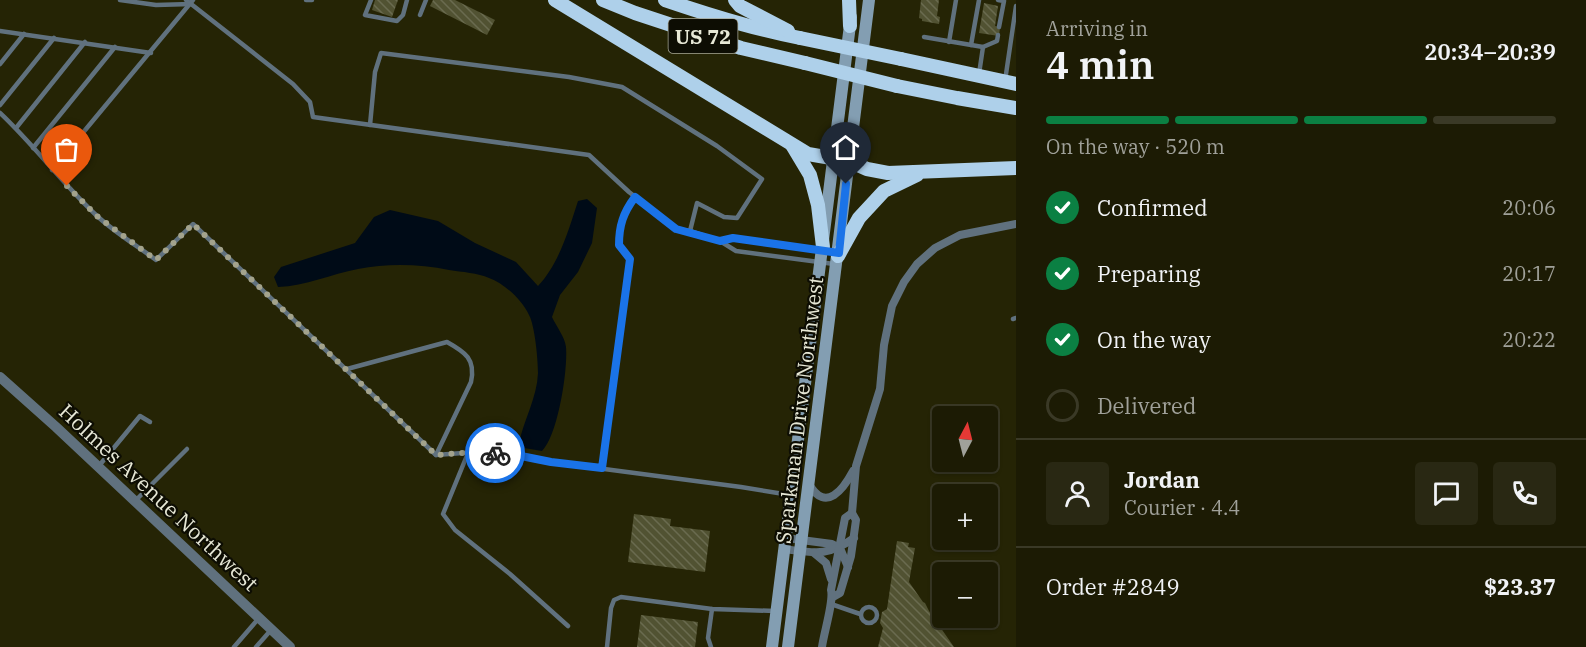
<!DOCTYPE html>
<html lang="en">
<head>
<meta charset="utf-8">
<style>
	body { margin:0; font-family:"IBM Plex Serif",serif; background:#292813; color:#f1f3f6; height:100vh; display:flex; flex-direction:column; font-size:22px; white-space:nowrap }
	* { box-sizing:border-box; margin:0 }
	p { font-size:20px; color:#a0a19a }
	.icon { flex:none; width:33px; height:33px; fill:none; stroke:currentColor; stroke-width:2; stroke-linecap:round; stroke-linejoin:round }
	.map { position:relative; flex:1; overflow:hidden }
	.side { display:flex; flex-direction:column; background:#1c1b04; width:570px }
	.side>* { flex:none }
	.needle { width:39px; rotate:7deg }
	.buttons { position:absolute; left:932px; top:406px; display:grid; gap:12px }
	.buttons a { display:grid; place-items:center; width:66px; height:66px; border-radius:6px; background:#1c1b04; box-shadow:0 2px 4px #0004,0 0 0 2px #3a3926; font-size:30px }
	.pin { position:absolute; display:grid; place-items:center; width:51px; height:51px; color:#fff; margin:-62px -26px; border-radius:50% 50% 50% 0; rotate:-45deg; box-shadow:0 0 6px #0007 }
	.pin .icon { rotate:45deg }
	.courier { position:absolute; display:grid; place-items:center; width:60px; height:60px; margin:-30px; border:4px solid #1a73e8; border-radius:50%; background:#fff; color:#222; box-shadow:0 2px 8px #0007 }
	.headline em { font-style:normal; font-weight:600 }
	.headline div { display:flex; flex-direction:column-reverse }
	.headline { display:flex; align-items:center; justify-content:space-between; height:102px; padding:0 30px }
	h1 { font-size:39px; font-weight:600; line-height:45px }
	.bar { display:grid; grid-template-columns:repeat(4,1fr); gap:9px 6px; align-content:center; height:72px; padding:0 30px }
	.bar i { height:8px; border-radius:4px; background:#3a3926 }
	.bar .on { background:#0b8043 }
	.bar p { grid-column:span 4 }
	.line { display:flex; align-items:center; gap:15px; padding:0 30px; border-top:2px solid #3a3926 }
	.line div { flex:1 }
	.round { display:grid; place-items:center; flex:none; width:63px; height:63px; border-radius:6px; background:#292813 }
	ol { padding:0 30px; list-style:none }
	li { display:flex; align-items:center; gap:18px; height:66px }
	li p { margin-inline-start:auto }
	li .icon { padding:6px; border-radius:50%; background:#0b8043; color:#fff; stroke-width:4 }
	li:last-child { color:#a0a19a }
	li i { width:33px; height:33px; border:3px solid #3a3926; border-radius:50% }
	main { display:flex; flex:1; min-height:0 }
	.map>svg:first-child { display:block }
	.water { fill:#000b17 }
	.building { fill:url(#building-back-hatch) }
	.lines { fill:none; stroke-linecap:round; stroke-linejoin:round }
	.service { stroke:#60717e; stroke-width:4.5 }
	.minor { stroke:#60717e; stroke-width:8 }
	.tertiary { stroke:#60717e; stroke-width:10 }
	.secondary { stroke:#839eb2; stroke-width:12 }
	.trunk { stroke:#aed0ea; stroke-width:14 }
	.trunk-bridge { stroke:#aed0ea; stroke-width:14 }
	.done { stroke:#a3a38d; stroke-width:6; stroke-dasharray:0 10.8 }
	.route { stroke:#1a73e8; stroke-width:8 }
	.labels { text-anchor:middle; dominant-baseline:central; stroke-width:4.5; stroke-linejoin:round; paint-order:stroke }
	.shield { fill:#0d0d03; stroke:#a6a697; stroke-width:1.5 }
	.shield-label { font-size:20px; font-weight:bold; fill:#e7e8d6 }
	.street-label { font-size:21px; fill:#e7e8d6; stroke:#0d0d03 }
</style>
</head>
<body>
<main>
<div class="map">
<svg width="1016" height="647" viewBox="0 0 1016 647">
	<defs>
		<pattern id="building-back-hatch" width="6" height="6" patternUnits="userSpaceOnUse" patternTransform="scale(1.5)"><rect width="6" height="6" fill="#515232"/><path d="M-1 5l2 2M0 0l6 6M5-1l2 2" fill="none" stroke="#6a6b4f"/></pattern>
	</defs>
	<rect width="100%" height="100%" fill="#252405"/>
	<!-- water -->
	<path class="water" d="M587,199L597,208L592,243L578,272L560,295L552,317C556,326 565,337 566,347C568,370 558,435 542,451L524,448L519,443C524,419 537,398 538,373C538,360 535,326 529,315C522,300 505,284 489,278C478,273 462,272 449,270C420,264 388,263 358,269C331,274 306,286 278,287L274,277L281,267L355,243L374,217L390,210L438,221L475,243L516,262L538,286C559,264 569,229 578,201Z"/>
	<!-- building -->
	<g class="building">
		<path d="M375,0H398L392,17L372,10Z"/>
		<path d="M433,0H455L495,20L487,35L430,6Z"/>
		<path d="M921,0H939L937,16L940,17L939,24L922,21V19L919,18Z"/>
		<path d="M984,3L998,6L995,26L1000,27L999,36L979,33Z"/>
		<path d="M634,514L671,519L670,526L710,531L705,572L628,562Z"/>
		<path d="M897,541L909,543L908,547L915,548L909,582L923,602L925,603L929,611L954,647H878L883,628L880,623L882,612L887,609Z"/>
		<path d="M641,615L698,622L695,647H637Z"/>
	</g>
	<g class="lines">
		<!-- service -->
		<g class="service">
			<path d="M120,0L156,5L191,4"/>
			<path d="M186,0L293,84L310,102L313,117L589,155L629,192L676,229L690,231L720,241L736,251L834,264"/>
			<path d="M306,0H312"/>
			<path d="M371,0L365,15L397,21L403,15L407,0"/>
			<path d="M998,0L1004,1L999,27"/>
			<path d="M420,15L426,0"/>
			<path d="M0,31L151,53"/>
			<path d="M924,37L983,47L997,41L998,35"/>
			<path d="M949,42L956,0"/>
			<path d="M971,45L979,0"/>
			<path d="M0,64L24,34"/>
			<path d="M979,74L983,47"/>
			<path d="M1005,81L1016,6"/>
			<path d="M0,105L54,38"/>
			<path d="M0,113C34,145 62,183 96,215C114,232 136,245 156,260L193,224L436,455L476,452L511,454L551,462L741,487L790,495"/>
			<path d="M370,125L375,72L381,53L569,77L622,87L717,146L762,179L737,218L724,217L697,203L690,231"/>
			<path d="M16,128L85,42"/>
			<path d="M33,148L115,47"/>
			<path d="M52,170L193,0"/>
			<path d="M720,241L733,238L836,252"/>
			<path d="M1013,319L1016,318"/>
			<path d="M347,369L447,342C465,352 476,359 471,382L436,455"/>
			<path d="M468,453L443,514L455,530L510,574L568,626"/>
			<path d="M98,467L140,416L150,422"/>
			<path d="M601,468L630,259L619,245C619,226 623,213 635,197"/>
			<path d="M136,500L187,449"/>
			<path d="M831,604L860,614"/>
			<circle cx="869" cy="615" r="8"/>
			<path d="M234,647L259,618"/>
			<path d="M256,647L271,630"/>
			<path d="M607,647L611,608L614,600L621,597L712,609L775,611"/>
			<path d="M711,647L708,638L712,609"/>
		</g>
		<!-- minor -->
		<g class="minor">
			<path d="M809,484C826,514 844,488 853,471"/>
			<path d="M786,538L832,544L840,548L848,567"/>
			<path d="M784,549C815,553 827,557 854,538"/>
			<path d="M814,553L826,563L831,579"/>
			<path d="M833,597L840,593L851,556L856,520L852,513L856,466L880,389L884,345L892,306L904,282L917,264L935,248L960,235L1016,224"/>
			<path d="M822,647C824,632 834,601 831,590L845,518L852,513"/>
		</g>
		<!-- tertiary -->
		<path class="tertiary" d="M0,377L56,427L290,647"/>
		<!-- secondary -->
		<g class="secondary">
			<path d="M772,647L851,17"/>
			<path d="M788,647L869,0"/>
		</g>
		<!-- trunk -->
		<g class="trunk">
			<path d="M555,0L808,154L849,161L867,169L888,173L1016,168"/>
			<path d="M603,0L635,13L741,48L805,63"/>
			<path d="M665,0C709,15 754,29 800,38"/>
			<path d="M735,0L740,6L788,31"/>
			<path d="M849,0L850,26"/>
			<path d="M901,59L1016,84"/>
			<path d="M897,86L957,98L1016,108"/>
			<path d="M792,145L810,175L818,205L823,247"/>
			<path d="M838,256L859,218L884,191L917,175"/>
		</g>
		<!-- trunk-bridge -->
		<g class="trunk-bridge">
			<path d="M800,38L901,59"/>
			<path d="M805,63L897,86"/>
		</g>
	</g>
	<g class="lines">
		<!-- done -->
		<path class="done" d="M67,186L98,217L156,260L193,224L436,455L476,452L495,453"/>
		<!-- route -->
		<path class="route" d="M495,453L511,454L551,462L602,468L630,259L619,245C619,226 623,213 635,197L676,229L720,241L733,238L839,253L846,184"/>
	</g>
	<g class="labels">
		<!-- shield labels -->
		<rect class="shield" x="668.5" y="19" width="69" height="34" rx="4.5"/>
		<g class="shield-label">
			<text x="703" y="36">US 72</text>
		</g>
		<!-- street labels -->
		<g class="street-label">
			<text transform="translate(799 410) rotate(-83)">Sparkman Drive Northwest</text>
			<text transform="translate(159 497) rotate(43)">Holmes Avenue Northwest</text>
		</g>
	</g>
</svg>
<div class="buttons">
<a><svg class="needle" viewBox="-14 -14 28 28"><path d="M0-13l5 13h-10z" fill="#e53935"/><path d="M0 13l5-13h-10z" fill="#a0a19a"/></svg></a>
<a>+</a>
<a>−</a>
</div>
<div class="pin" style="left:67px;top:186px;background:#ea580c"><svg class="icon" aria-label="bag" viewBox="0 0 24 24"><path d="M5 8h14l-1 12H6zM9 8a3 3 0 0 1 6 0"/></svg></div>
<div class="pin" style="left:846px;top:184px;background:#1f2937"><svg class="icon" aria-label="home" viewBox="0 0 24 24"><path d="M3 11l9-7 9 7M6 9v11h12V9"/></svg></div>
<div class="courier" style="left:495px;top:453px"><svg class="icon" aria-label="bike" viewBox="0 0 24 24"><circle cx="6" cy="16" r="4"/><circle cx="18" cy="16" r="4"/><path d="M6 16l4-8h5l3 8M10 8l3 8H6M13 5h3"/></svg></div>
</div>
<section class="side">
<div class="headline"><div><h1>4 min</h1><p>Arriving in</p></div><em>20:34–20:39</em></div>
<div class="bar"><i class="on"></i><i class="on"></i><i class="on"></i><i></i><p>On the way · 520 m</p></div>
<ol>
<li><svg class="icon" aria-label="check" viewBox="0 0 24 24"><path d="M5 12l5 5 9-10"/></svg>Confirmed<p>20:06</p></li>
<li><svg class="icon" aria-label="check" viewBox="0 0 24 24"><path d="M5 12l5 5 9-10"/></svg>Preparing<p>20:17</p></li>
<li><svg class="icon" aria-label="check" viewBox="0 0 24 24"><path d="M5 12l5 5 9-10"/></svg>On the way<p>20:22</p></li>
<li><i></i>Delivered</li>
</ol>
<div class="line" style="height:108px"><a class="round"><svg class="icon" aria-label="person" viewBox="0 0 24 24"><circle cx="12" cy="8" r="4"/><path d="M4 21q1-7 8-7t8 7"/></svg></a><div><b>Jordan</b><p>Courier · 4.4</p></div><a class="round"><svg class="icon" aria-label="chat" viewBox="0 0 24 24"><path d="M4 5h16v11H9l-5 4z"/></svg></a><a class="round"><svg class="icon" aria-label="phone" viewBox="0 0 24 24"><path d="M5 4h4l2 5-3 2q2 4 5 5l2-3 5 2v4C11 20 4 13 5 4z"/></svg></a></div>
<div class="line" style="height:78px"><div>Order #2849</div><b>$23.37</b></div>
</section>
</main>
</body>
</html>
